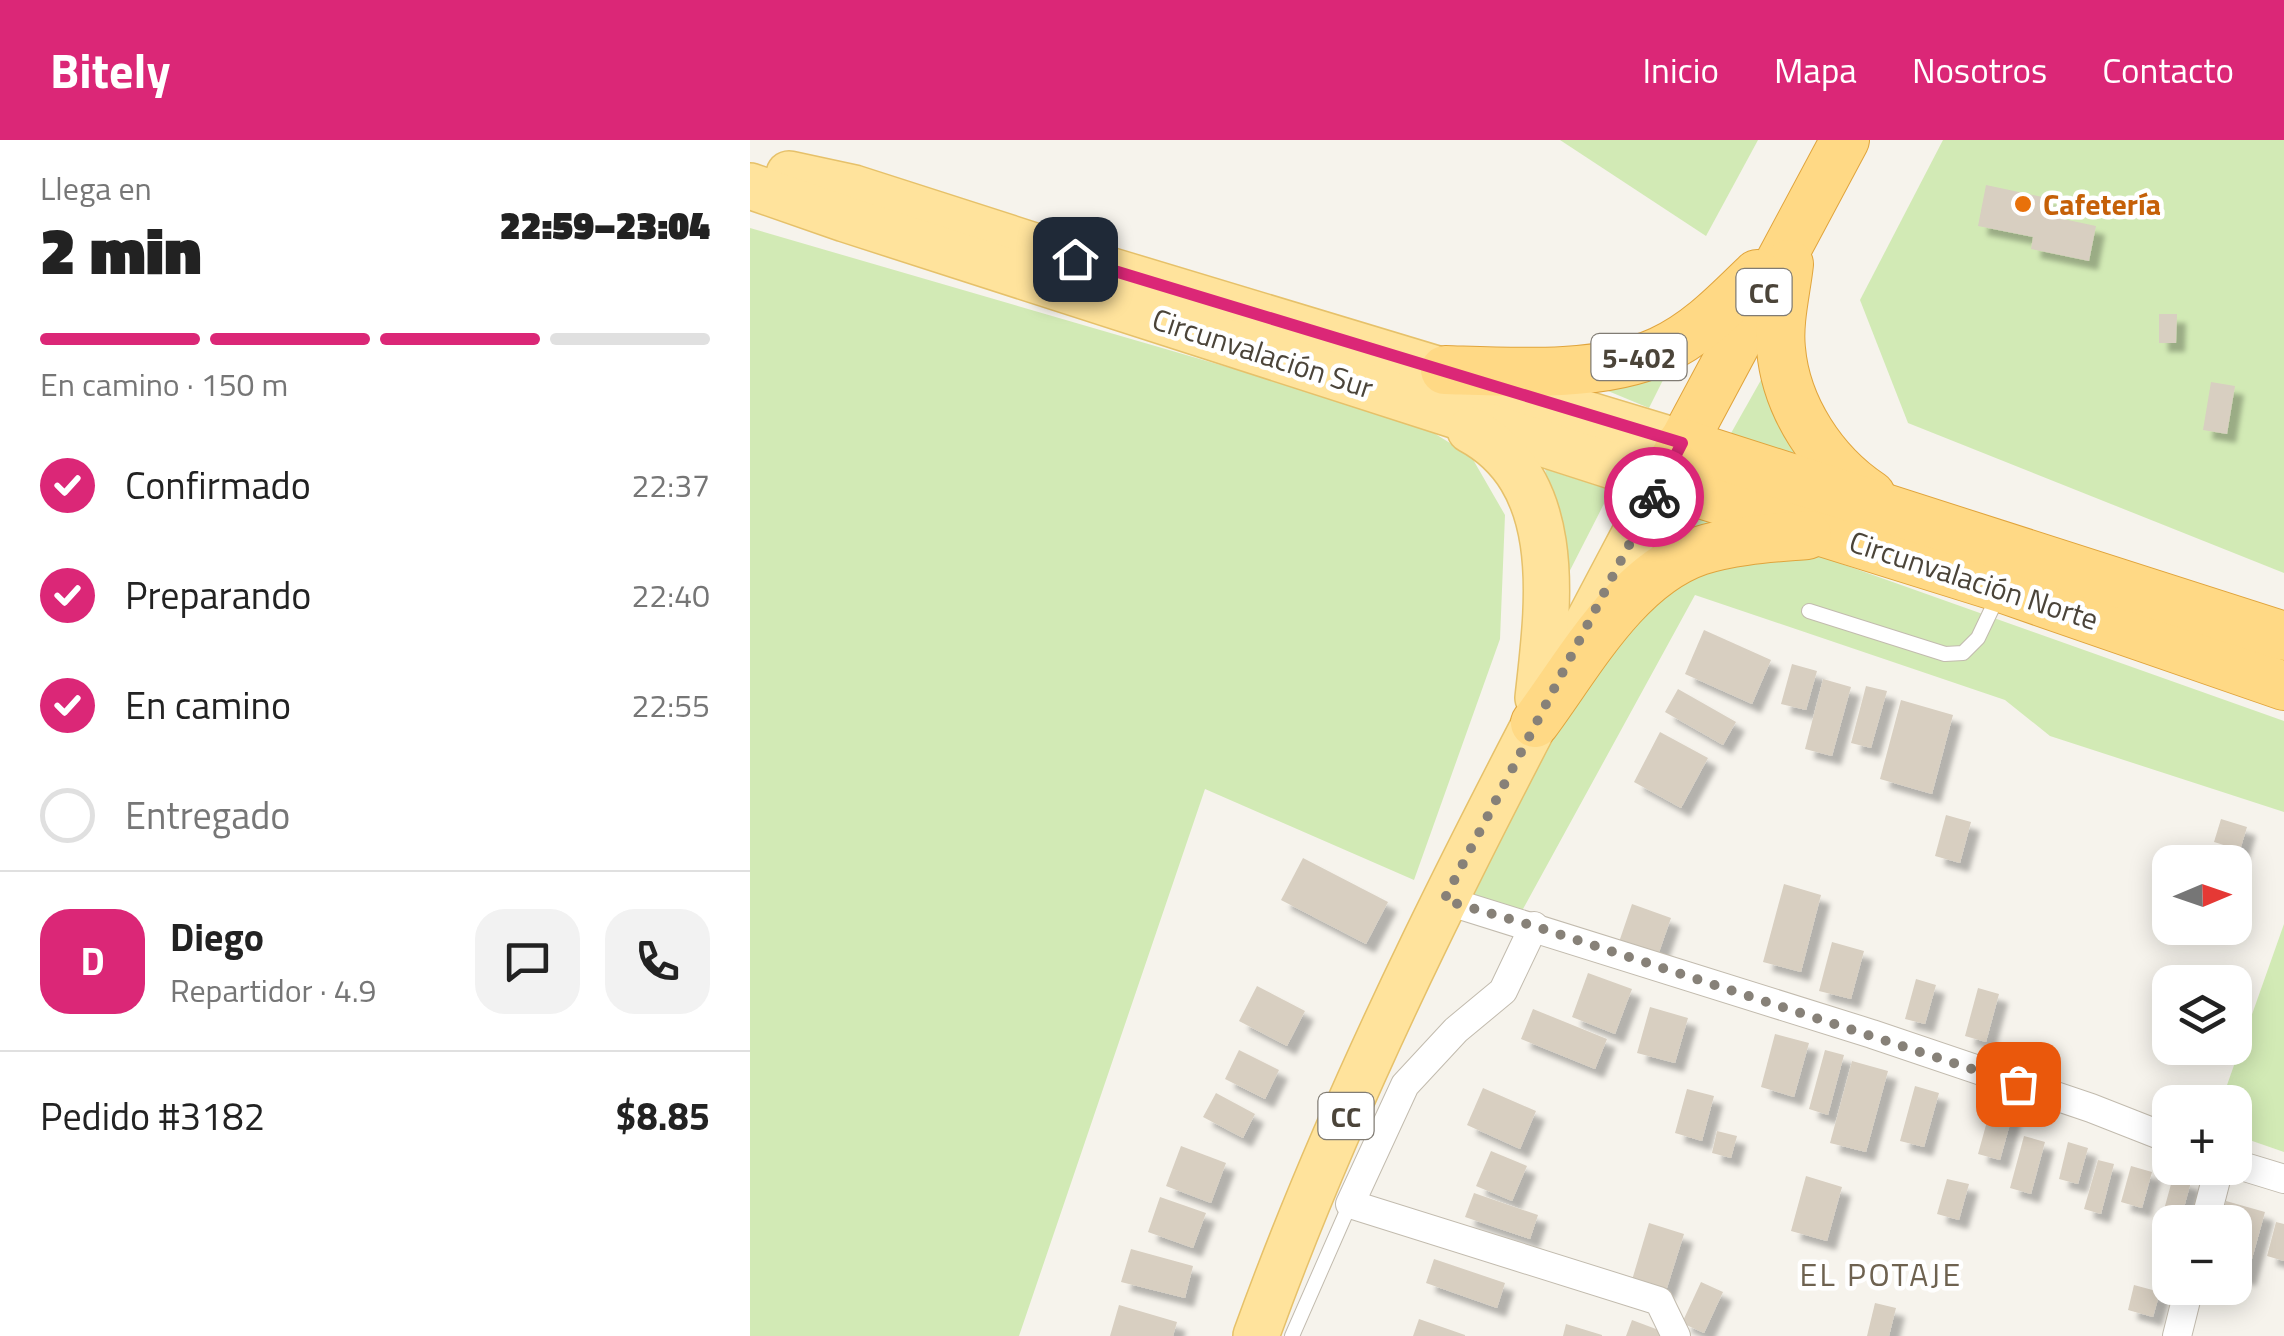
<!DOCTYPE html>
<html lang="es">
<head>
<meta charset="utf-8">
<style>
	body { margin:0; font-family:"Titillium Web",sans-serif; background:#f2f2f2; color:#222; height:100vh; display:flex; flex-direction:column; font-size:38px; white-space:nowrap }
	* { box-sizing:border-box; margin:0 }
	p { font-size:32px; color:#767676 }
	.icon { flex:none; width:55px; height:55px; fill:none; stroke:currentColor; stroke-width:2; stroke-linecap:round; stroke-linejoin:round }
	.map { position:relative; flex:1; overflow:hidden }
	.details { display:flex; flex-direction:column; background:#fff; width:750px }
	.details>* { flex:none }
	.needle { width:65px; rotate:88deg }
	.controls { position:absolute; left:1402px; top:705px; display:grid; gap:20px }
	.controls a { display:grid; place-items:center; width:100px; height:100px; border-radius:20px; background:#fff; box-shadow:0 5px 25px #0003; font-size:50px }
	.pin { position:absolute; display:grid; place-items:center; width:85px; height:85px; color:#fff; margin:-42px; border-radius:20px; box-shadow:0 5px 15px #0006 }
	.courier { position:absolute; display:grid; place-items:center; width:100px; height:100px; margin:-50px; border:8px solid #db2777; border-radius:50%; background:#fff; color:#222; box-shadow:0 2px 12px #0007 }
	.summary em { font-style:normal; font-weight:800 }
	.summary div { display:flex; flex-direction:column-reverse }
	.summary { display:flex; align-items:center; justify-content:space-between; height:170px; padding:0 40px }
	h1 { font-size:65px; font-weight:800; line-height:75px }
	.bar { display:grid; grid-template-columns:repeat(4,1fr); gap:15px 10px; align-content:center; height:120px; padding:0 40px }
	.bar i { height:12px; border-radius:8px; background:#e0e0e0 }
	.bar .on { background:#db2777 }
	.bar p { grid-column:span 4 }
	.line { display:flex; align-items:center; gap:25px; padding:0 40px; border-top:2px solid #e0e0e0 }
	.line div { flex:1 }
	.round { display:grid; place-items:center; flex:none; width:105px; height:105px; border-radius:30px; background:#f2f2f2 }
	ol { padding:0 40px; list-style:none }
	li { display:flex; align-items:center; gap:30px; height:110px }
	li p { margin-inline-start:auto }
	li .icon { padding:10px; border-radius:50%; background:#db2777; color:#fff; stroke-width:4 }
	li:last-child { color:#767676 }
	li i { width:55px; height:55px; border:5px solid #e0e0e0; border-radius:50% }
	header { display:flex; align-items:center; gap:60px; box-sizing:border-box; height:140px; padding:0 50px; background:#db2777; color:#fff }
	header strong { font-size:48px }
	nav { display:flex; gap:55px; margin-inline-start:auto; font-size:35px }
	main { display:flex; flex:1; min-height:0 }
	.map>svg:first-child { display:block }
	.green { fill:#d2eab5 }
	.building { fill:#d8cfc1; filter:url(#shadow) }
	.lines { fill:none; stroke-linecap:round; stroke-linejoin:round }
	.service-casing { stroke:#c2bbae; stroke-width:16 }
	.minor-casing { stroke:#c2bbae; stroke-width:30 }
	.primary-casing { stroke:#e6c16a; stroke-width:48 }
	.trunk-casing { stroke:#e0a43c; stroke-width:50 }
	.service { stroke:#fff; stroke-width:14 }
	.minor { stroke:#fff; stroke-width:28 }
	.primary { stroke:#ffe39c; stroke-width:45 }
	.trunk { stroke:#ffd985; stroke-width:48 }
	.done { stroke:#878178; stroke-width:10; stroke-dasharray:0 18 }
	.route { stroke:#db2777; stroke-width:12 }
	.food-dot { fill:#e8710a; stroke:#fff; stroke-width:4 }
	.labels { text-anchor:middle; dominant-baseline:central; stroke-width:9; stroke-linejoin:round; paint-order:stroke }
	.shield { fill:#fff; stroke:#817c74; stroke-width:2.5 }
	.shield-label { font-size:28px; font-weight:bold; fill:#4b4439 }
	.food-label { font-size:30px; font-weight:bold; fill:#c56008; stroke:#fff; text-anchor:start }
	.street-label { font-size:30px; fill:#4b4439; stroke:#fff }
	.neighbourhood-label { font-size:32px; letter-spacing:2.5px; fill:#6e6250; stroke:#fff }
</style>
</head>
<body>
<header>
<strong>Bitely</strong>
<nav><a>Inicio</a><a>Mapa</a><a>Nosotros</a><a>Contacto</a></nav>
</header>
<main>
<section class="details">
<div class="summary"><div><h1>2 min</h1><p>Llega en</p></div><em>22:59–23:04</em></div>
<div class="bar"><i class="on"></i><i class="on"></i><i class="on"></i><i></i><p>En camino · 150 m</p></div>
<ol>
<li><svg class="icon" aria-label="check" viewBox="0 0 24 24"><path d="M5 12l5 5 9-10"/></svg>Confirmado<p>22:37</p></li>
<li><svg class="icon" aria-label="check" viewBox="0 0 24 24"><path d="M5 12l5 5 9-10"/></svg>Preparando<p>22:40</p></li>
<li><svg class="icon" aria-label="check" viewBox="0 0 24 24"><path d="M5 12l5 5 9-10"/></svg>En camino<p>22:55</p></li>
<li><i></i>Entregado</li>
</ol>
<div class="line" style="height:180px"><b class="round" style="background:#db2777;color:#fff">D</b><div><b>Diego</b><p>Repartidor · 4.9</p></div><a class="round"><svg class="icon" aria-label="chat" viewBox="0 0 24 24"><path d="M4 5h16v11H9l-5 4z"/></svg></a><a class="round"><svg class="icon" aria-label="phone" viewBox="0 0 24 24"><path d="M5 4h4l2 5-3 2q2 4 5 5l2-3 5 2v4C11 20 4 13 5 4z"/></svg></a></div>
<div class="line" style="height:130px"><div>Pedido #3182</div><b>$8.85</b></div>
</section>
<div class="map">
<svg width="1534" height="1196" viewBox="0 0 1534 1196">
	<defs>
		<filter id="shadow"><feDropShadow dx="9" dy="9" stdDeviation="2.5" flood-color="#0004"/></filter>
	</defs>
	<rect width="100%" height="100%" fill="#f6f3ec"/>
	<!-- green -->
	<g class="green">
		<path d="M810,0H1008L956,96Z"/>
		<path d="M1193,0H1534V433L1158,283L1110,160Z"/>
		<path d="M0,88L666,282L721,316L755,375L750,499L664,740L455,649L269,1196H0Z"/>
		<path d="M923,220L899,268L858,251Z"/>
		<path d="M1011,240L1044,313L980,295Z"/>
		<path d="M795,329L861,350L812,446L807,382Z"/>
		<path d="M934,368L975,380L909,408Z"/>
		<path d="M1019,398L1534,581V672L1300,596L1255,560L945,455L767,780L694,760L881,455Z"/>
		<path d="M1534,784V1012L1485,995V962H1471Z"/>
	</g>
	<!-- building -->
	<g class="building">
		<path d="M1236,45L1302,59L1299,76L1346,86L1339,121L1281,109L1283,97L1228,86Z"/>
		<path d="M1409,174H1427L1426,203H1409Z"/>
		<path d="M1461,242L1485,246L1477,294L1453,290Z"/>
		<path d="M954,490L1021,520L1002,564L935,534Z"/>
		<path d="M1042,524L1067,531L1056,570L1031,564Z"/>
		<path d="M1073,539L1101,547L1082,616L1055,609Z"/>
		<path d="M1116,546L1137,551L1121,608L1101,603Z"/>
		<path d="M928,549L986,582L973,605L915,572Z"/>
		<path d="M1151,560L1203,575L1182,654L1130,639Z"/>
		<path d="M910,592L958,618L931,668L884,642Z"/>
		<path d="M1196,675L1221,682L1210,723L1185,716Z"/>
		<path d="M1471,679L1497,687L1490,710L1464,702Z"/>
		<path d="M553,718L638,762L616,804L531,760Z"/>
		<path d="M1034,744L1071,755L1051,832L1013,822Z"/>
		<path d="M882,764L921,778L907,818L868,805Z"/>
		<path d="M1082,802L1114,811L1101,859L1069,851Z"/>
		<path d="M838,833L882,849L865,894L822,877Z"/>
		<path d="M1166,839L1186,845L1175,884L1155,879Z"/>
		<path d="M507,846L555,871L537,906L489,881Z"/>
		<path d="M1228,848L1249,854L1236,902L1215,896Z"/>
		<path d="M900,867L938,878L925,923L887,913Z"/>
		<path d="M783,869L857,899L845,929L771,899Z"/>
		<path d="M1025,894L1059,903L1044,957L1011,947Z"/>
		<path d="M489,910L529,930L515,959L475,939Z"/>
		<path d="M1075,910L1094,915L1078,975L1059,969Z"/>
		<path d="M1102,921L1138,931L1116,1012L1080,1003Z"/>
		<path d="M1165,946L1189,953L1174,1007L1150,1001Z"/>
		<path d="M733,948L786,971L770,1009L717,985Z"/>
		<path d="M937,949L964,956L952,1001L925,993Z"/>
		<path d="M466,953L505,974L493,998L453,977Z"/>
		<path d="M1241,967L1263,973L1250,1020L1228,1014Z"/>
		<path d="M967,991L987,996L981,1018L962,1013Z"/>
		<path d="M1274,996L1295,1002L1281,1054L1260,1048Z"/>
		<path d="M1318,1002L1338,1008L1328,1044L1309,1039Z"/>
		<path d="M431,1006L476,1023L461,1063L416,1046Z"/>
		<path d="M741,1011L777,1026L762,1061L726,1046Z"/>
		<path d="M1348,1020L1364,1024L1351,1074L1334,1069Z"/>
		<path d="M1381,1026L1402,1032L1392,1068L1371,1062Z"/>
		<path d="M1056,1036L1092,1047L1077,1101L1041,1091Z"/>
		<path d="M1423,1037L1441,1042L1430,1082H1420V1087L1410,1084Z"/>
		<path d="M1197,1039L1219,1044L1209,1080L1187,1074Z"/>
		<path d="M724,1053L788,1075L780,1099L715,1077Z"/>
		<path d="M410,1057L456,1073L443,1108L398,1092Z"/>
		<path d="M1476,1061L1515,1072L1497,1137L1485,1134V1082H1470Z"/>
		<path d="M1526,1082L1534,1084V1121L1517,1116Z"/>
		<path d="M899,1083L934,1094L916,1151L882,1140Z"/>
		<path d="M381,1109L443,1126L435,1158L371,1142Z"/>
		<path d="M684,1119L755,1143L747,1168L676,1143Z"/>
		<path d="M951,1142L973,1152L954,1193L932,1183Z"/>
		<path d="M1384,1145L1410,1152L1403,1177L1378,1170Z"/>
		<path d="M1125,1163L1146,1168L1139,1196H1117Z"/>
		<path d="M369,1165L427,1182L423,1196H360Z"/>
		<path d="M669,1179L715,1195V1196H663Z"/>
		<path d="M882,1180L914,1192L913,1196H876Z"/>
		<path d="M816,1184L852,1195V1196H813Z"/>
	</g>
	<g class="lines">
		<defs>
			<g id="service">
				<path d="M1059,471L1195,514L1213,513L1228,498L1248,456"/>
				<path d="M542,1196L600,1064"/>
			</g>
			<g id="minor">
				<path d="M694,760L1122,894L1341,968L1420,999"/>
				<path d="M784,786L753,851L706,890L655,945L600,1064L909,1161L926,1196"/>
				<path d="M1485,1024L1534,1039"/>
				<path d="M1455,1082L1469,1028"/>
				<path d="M1427,1196L1439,1148"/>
			</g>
			<g id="primary">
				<path d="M39,34L104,48L362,131L932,303"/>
				<path d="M0,46L95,79L912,342C765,621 613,899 506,1196"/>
				<path d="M720,290C817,342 798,467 788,558"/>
			</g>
			<g id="trunk">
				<path d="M1095,0L912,342L1251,448L1534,546"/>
				<path d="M1039,124C1036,151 1028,182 1031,209C1036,267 1073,323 1121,355"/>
				<path d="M695,230C759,232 851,238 910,211C948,194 978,162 1007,134"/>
				<path d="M932,303L1534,496"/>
				<path d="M785,583C829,524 876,436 949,411C983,400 1022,398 1057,395"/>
			</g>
		</defs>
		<!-- service casing -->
		<use href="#service" class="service-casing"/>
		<!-- minor casing -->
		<use href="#minor" class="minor-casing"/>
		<!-- primary casing -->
		<use href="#primary" class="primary-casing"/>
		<!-- trunk casing -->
		<use href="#trunk" class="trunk-casing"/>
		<!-- service -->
		<use href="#service" class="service"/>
		<!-- minor -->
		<use href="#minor" class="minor"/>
		<!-- primary -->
		<use href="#primary" class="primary"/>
		<!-- trunk -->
		<use href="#trunk" class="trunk"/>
	</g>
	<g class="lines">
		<!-- done -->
		<path class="done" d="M904,357L694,760L784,786L1268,944"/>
		<!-- route -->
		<path class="route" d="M325,119L932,303L904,357"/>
	</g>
	<!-- markers -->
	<circle class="food-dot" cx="1273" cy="64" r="10"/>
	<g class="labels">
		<!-- shield labels -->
		<g class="shield">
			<rect x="986.5" y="129" width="55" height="46" rx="8"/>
			<rect x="841.5" y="194" width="95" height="46" rx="8"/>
			<rect x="568.5" y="953" width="55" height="46" rx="8"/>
		</g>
		<g class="shield-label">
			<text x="1014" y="152">CC</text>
			<text x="889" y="217">5-402</text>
			<text x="596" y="976">CC</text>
		</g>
		<!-- food labels -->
		<g class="food-label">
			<text x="1293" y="64">Cafetería</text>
		</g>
		<!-- street labels -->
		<g class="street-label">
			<text transform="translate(513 213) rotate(18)">Circunvalación Sur</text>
			<text transform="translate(1224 440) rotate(18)">Circunvalación Norte</text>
		</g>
		<!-- neighbourhood labels -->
		<g class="neighbourhood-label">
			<text x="1131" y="1134">EL POTAJE</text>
		</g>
	</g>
</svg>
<div class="controls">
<a><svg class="needle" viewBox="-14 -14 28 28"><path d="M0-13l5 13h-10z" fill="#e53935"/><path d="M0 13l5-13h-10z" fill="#767676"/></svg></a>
<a><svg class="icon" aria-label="layers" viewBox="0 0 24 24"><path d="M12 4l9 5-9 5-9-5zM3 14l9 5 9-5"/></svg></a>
<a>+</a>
<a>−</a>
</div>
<div class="pin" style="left:1268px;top:944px;background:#ea580c"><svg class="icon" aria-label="bag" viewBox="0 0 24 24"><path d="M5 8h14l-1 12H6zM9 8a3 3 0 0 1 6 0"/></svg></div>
<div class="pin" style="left:325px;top:119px;background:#1f2937"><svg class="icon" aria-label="home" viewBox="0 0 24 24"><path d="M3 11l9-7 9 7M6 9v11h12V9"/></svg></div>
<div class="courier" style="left:904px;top:357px"><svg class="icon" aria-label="bike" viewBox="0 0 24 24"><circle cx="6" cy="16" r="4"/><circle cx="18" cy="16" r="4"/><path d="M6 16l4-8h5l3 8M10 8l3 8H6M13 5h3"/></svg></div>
</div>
</main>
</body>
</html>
